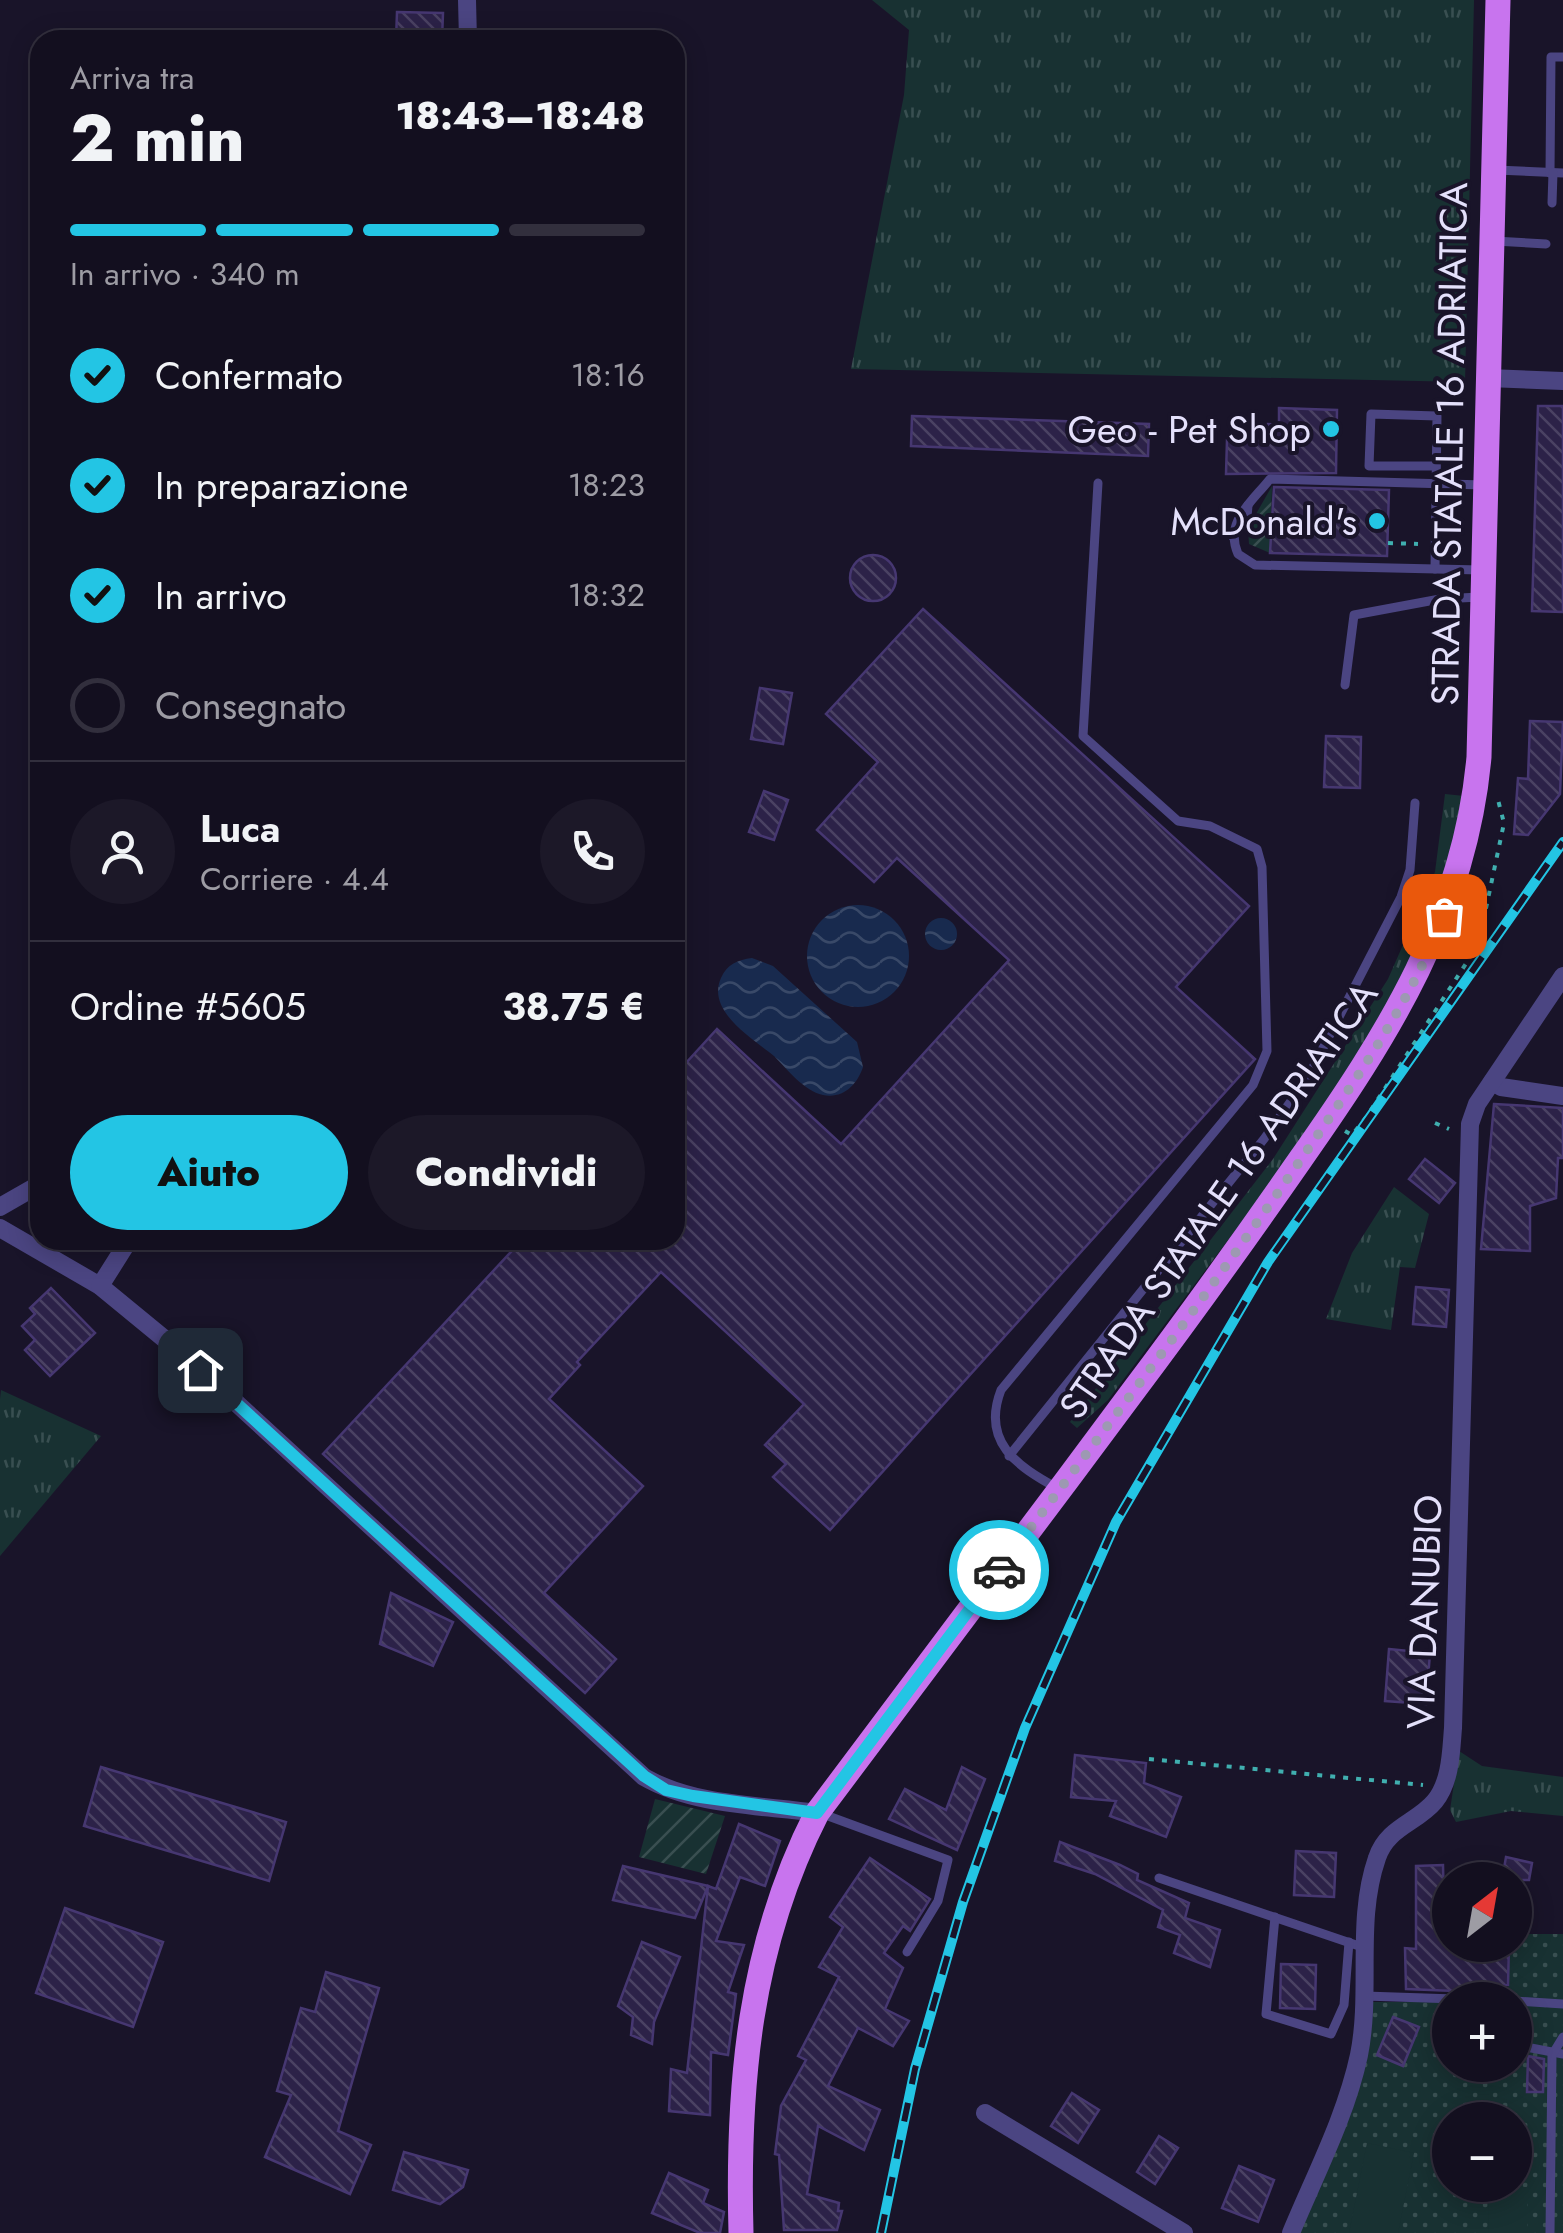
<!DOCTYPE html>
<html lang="it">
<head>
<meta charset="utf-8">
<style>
	body { margin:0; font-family:Jost,sans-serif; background:#1c1828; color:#f1f3f6; height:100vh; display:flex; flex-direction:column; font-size:38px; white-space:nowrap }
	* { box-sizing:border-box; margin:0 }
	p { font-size:32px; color:#9d9ca4 }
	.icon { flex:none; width:55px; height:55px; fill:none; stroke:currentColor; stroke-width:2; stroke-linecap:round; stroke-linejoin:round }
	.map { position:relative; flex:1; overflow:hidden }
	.panel { position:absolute; left:30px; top:30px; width:655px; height:1220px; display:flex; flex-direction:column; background:#130f1f; border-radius:30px; box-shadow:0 5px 25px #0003,0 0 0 2px #322f3d }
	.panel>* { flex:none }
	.needle { width:65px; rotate:31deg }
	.tools { position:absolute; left:1432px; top:1862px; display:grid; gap:20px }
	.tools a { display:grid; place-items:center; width:100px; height:100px; border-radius:50%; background:#130f1f; box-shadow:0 5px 25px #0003,0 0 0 2px #322f3d; font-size:50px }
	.pin { position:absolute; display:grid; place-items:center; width:85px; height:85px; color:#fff; margin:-42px; border-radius:20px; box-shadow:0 5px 15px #0006 }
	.courier { position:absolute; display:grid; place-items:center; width:100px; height:100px; margin:-50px; border:8px solid #23c5e4; border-radius:50%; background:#fff; color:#222; box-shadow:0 2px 12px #0007 }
	.head em { font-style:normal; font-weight:800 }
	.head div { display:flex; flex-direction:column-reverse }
	.head { display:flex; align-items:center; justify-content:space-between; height:170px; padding:0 40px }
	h1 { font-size:65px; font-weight:800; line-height:75px }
	.bar { display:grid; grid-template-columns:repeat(4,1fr); gap:15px 10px; align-content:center; height:120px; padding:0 40px }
	.bar i { height:12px; border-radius:8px; background:#322f3d }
	.bar .selected { background:#23c5e4 }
	.bar p { grid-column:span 4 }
	.line { display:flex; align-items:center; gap:25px; padding:0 40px; border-top:2px solid #322f3d }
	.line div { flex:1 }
	.round { display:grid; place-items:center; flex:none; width:105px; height:105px; border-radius:52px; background:#1c1828 }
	ol { padding:0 40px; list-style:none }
	li { display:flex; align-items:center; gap:30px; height:110px }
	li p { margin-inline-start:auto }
	li .icon { padding:10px; border-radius:50%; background:#23c5e4; color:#111; stroke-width:4 }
	li:last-child { color:#9d9ca4 }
	li i { width:55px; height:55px; border:5px solid #322f3d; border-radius:50% }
	.action { display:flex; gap:20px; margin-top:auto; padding:20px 40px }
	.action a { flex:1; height:115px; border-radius:60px; background:#23c5e4; color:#111; font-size:40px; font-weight:800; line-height:115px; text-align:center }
	.action a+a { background:#1c1828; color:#f1f3f6 }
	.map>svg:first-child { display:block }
	.grass { fill:url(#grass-tufts) }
	.park { fill:url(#park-dots); fill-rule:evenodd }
	.garden { fill:url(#garden-furrows) }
	.pitch { fill:#183132 }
	.water { fill:url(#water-waves) }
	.building { fill:url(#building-back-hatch); stroke:#463771; stroke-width:2.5 }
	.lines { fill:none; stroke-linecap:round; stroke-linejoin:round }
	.path { stroke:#40afaf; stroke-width:4; stroke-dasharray:5 8; stroke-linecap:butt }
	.lane { stroke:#4b4582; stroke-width:9 }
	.street { stroke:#4b4582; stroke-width:18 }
	.primary { stroke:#c874ee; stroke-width:25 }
	.rail-casing { stroke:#23c5e4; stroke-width:10 }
	.rail { stroke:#191429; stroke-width:6; stroke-dasharray:19; stroke-linecap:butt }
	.done { stroke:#9d99b2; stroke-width:10; stroke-dasharray:0 18 }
	.route { stroke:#23c5e4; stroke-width:12 }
	.poi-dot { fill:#23c5e4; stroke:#191429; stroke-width:4 }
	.labels { text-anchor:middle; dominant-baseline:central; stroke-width:8; stroke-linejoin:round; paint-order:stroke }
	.poi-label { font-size:38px; fill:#e4e0fb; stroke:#191429; text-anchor:end }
	.street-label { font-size:38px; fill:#e4e0fb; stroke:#191429 }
</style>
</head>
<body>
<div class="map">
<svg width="1563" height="2233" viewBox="0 0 1563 2233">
	<defs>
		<pattern id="grass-tufts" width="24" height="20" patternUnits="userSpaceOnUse" patternTransform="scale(2.5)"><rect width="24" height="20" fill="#183132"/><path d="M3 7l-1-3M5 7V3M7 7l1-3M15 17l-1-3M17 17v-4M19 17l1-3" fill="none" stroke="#394f51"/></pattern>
		<pattern id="park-dots" width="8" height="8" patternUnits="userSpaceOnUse" patternTransform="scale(2.5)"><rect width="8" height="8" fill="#183132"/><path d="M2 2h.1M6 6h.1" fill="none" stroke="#394f51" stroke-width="1.8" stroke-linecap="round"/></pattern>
		<pattern id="garden-furrows" width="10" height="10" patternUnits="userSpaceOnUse" patternTransform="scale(2.5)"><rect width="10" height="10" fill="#183132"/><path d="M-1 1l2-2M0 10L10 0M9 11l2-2" fill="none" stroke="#394f51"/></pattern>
		<pattern id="water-waves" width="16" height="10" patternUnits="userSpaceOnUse" patternTransform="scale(2.5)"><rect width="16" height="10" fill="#182a4e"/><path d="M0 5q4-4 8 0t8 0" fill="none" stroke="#394968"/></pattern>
		<pattern id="building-back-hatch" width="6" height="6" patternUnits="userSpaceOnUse" patternTransform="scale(2.5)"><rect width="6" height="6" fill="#2c2248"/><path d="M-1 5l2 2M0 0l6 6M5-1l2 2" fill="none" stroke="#4a4263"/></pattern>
	</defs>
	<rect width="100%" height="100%" fill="#191429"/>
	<!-- grass -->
	<g class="grass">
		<path d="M872,0H1474L1465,382L851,369L904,95L909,30Z"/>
		<path d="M1445,794L1464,796L1459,839L1387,1017L1273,1180L1108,1400L1077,1428L1070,1422L1273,1159L1388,979L1435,872Z"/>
		<path d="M1394,1187L1429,1214L1415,1268L1400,1267L1391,1330L1326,1319L1352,1253Z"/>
		<path d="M1,1390L101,1436L0,1556V1399Z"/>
		<path d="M1459,1751L1482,1766L1563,1777V1816L1511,1811L1456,1822L1450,1810Z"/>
	</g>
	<!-- park -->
	<path class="park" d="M1515,1934H1563V2233H1286L1336,2120L1370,2002H1450V2065H1515V2000H1508L1509,1945H1515ZM1450,2120H1515V2185H1450Z"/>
	<!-- garden -->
	<g class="garden">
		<path d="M1272,486L1270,553L1249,544L1248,528Z"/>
		<path d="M655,1799L725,1816L706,1874L639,1857Z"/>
	</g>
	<!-- pitch -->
	<g class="pitch">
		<path d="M1367,2143L1414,2153L1398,2233H1349Z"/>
		<path d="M1488,2187H1527V2233H1489Z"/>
	</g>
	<!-- water -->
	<g class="water">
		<circle cx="858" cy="956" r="51"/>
		<circle cx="941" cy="934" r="16"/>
		<path d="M752,958L773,966L857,1042L863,1067C857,1085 843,1099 823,1095C804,1091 787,1069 774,1056C752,1038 706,1011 721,978C727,964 738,960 752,958Z"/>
	</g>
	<!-- building -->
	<g class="building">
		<path d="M397,12L443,13L442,40H396Z"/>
		<path d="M1538,406H1563V612L1532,611Z"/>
		<path d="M1279,408L1337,410L1336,473L1226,474L1227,440L1268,441V424L1279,425Z"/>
		<path d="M912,416L1149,424L1148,456L911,446Z"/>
		<path d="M1274,487L1389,490L1387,556L1270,553Z"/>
		<circle cx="873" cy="578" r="23"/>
		<path d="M923,609L1249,906L1176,987L1255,1059L830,1530L773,1477L786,1464L765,1445L804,1404L661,1272L577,1362L580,1365L549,1399L643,1486L544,1593L616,1659L585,1693L323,1454L522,1240H675V1075L717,1029L841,1144L1009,960L897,858L874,882L817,830L878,762L826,714Z"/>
		<path d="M760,688L792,693L783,744L751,739Z"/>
		<path d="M1530,721L1563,722L1560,794L1528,835L1514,834L1518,778L1528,779Z"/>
		<path d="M1326,736L1361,737L1360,788L1324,787Z"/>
		<path d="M764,791L788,800L774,840L749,832Z"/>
		<path d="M1494,1104L1563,1108V1158H1558L1556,1198L1530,1206V1251L1481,1249Z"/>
		<path d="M1425,1159L1455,1183L1439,1203L1409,1179Z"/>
		<path d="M1416,1287L1449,1290L1446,1327L1413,1324Z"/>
		<path d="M51,1288L95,1333L50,1376L25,1350L35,1340L22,1326L35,1314L30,1308Z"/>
		<path d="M391,1593L453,1622L433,1666L380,1644Z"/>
		<path d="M1389,1649L1430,1653L1426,1704L1385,1701Z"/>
		<path d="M1075,1755L1146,1763L1144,1783L1181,1797L1166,1837L1110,1816L1116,1801L1071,1797Z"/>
		<path d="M101,1767L286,1822L269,1881L84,1826Z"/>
		<path d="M962,1767L985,1779L957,1850L889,1819L905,1789L946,1810Z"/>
		<path d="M739,1824L780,1841L765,1886L740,1877L716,1941L744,1945L728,1992L736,1994L728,2055L711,2052L710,2115L669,2111L671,2069L687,2073L708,1886L716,1889Z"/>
		<path d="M1060,1842L1120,1865L1138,1874L1137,1880L1189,1903L1185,1918L1220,1930L1210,1967L1174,1953L1180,1935L1158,1927L1163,1910L1095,1874L1055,1861Z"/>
		<path d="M1296,1851L1336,1853L1334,1897L1294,1895Z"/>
		<path d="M1506,1857L1532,1863L1529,1880H1502Z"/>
		<path d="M870,1858L930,1899L910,1931L903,1926L884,1953L903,1968L885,2009L909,2021L893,2046L858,2028L828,2086L880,2110L864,2150L818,2126L807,2194L839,2203L838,2211H842L837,2230H784L779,2155L775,2154L781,2106L806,2060L798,2056L839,1977L819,1967L843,1927L830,1917Z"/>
		<path d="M1443,1865L1445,1945H1509L1508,1985L1455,1991L1406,1989L1405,1948L1416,1949V1866Z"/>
		<path d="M623,1866L708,1886L695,1918L613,1900Z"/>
		<path d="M65,1908L163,1942L133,2027L36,1993Z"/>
		<path d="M642,1942L680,1957L654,2022L652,2044L631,2035L633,2017L618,2006Z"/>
		<path d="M1281,1964L1316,1965L1315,2009L1280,2008Z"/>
		<path d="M326,1972L379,1988L338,2131L371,2145L350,2194L265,2157L291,2095L277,2091L301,2008L315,2012Z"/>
		<path d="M1393,2017L1419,2027L1403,2066L1377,2055Z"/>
		<path d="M1528,2056L1544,2059L1543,2092H1527Z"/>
		<path d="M1072,2093L1099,2110L1078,2143L1051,2126Z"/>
		<path d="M1159,2136L1178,2148L1155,2184L1137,2172Z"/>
		<path d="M404,2152L468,2170L463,2187L440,2204L393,2190Z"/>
		<path d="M1239,2166L1274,2180L1258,2222L1222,2208Z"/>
		<path d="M669,2173L708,2190L703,2203L724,2212L720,2233H700L652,2213Z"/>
	</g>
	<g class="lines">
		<!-- path -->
		<g class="path">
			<path d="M1388,543L1418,544"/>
			<path d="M1435,1123L1449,1129"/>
			<path d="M1345,1131L1352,1135L1367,1116L1467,962L1481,932L1504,823L1497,796"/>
			<path d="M1149,1759L1423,1785"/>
		</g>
		<!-- lane -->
		<g class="lane">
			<path d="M1496,170L1563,173"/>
			<path d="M1550,173L1551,57H1563"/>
			<path d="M1552,203L1553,173"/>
			<path d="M1494,241L1546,244"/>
			<path d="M1233,537L1247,518L1248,505"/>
			<path d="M1435,569L1437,416L1371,414L1369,466H1435"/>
			<path d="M1481,570L1255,565L1238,554C1224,522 1251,503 1270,479L1484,485"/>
			<path d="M1345,685L1354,615L1440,599L1480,597"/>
			<path d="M1009,1456L1264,1139L1308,1077L1401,897L1410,870L1415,803"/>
			<path d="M1057,1488C1017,1466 981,1442 1001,1390L1253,1085L1267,1051L1262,867L1257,849L1210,826L1178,821L1083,736L1098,483"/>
			<path d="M820,1813L948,1860L938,1901L907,1952"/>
			<path d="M1159,1878L1365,1948"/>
			<path d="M1275,1917L1266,2014L1331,2034L1344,2005L1349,1942"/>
			<path d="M1365,1996L1485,2000"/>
			<path d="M1515,2001L1563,2004"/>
			<path d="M1515,2045L1563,2054"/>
			<path d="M1550,2233L1552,2055L1563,2037"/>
		</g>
		<!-- street -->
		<g class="street">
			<path d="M467,0L468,40"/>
			<path d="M1488,378L1563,381"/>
			<path d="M1492,1082L1501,1087L1563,1096"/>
			<path d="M0,1207L40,1184"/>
			<path d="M0,1228L100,1286L184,1355L644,1777C694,1806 761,1805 817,1813"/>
			<path d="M100,1286L129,1240"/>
			<path d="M985,2113L1184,2233"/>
			<path d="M1291,2233C1315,2175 1346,2116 1359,2055C1372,1990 1355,1921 1377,1858C1387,1827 1417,1823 1435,1801C1451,1781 1451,1751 1453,1728L1470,1124L1477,1104L1563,976"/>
		</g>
		<!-- primary -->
		<path class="primary" d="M741,2233C737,2085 749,1946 817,1813C922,1673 1027,1534 1131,1394C1189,1317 1245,1239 1300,1160C1388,1035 1465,914 1479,757L1498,0"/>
		<defs>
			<path id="rail" d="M881,2233L915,2069L963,1902L1025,1728L1116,1522L1268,1262L1563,842"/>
		</defs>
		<!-- rail casing -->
		<use href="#rail" class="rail-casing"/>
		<!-- rail -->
		<use href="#rail" class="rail"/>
	</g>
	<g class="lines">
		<!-- done -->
		<path class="done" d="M999,1570C1098,1438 1199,1307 1293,1171C1349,1089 1407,1010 1444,916"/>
		<!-- route -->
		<path class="route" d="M200,1370L644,1776L666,1790L693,1796L817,1813L999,1570"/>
	</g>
	<!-- markers -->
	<g class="poi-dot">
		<circle cx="1331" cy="429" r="10"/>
		<circle cx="1377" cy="521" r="10"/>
	</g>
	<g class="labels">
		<!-- poi labels -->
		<g class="poi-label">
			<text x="1311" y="429">Geo - Pet Shop</text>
			<text x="1357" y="521">McDonald's</text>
		</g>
		<!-- street labels -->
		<g class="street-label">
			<text transform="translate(1449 444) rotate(-89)">STRADA STATALE 16 ADRIATICA</text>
			<text transform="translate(1218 1200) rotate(-55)">STRADA STATALE 16 ADRIATICA</text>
			<text transform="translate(1424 1612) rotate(-88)">VIA DANUBIO</text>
		</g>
	</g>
</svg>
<div class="tools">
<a><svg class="needle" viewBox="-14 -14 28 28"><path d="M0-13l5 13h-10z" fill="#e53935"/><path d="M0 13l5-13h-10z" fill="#9d9ca4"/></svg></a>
<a>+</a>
<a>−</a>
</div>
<div class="pin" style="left:1444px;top:916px;background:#ea580c"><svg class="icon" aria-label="bag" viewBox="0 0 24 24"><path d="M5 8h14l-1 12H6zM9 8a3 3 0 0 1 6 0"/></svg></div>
<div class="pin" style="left:200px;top:1370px;background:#1f2937"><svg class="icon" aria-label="home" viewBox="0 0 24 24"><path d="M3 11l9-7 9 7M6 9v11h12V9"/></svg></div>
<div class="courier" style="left:999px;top:1570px"><svg class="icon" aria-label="car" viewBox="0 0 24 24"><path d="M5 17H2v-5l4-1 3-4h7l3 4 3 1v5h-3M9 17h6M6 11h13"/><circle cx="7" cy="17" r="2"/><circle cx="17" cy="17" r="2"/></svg></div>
<section class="panel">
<div class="head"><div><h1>2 min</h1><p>Arriva tra</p></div><em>18:43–18:48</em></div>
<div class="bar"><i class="selected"></i><i class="selected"></i><i class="selected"></i><i></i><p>In arrivo · 340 m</p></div>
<ol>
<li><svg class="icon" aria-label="check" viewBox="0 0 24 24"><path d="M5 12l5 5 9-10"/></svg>Confermato<p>18:16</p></li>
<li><svg class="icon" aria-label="check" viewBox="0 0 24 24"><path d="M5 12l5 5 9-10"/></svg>In preparazione<p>18:23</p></li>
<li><svg class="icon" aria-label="check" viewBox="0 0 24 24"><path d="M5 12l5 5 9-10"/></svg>In arrivo<p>18:32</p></li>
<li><i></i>Consegnato</li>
</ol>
<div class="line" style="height:180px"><a class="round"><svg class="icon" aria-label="person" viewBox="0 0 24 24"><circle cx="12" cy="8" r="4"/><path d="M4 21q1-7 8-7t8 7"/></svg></a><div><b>Luca</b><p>Corriere · 4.4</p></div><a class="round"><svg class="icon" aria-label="phone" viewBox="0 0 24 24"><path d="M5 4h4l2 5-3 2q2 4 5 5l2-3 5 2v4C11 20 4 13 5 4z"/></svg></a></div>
<div class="line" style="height:130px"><div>Ordine #5605</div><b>38.75 €</b></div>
<div class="action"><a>Aiuto</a><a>Condividi</a></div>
</section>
</div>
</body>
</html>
